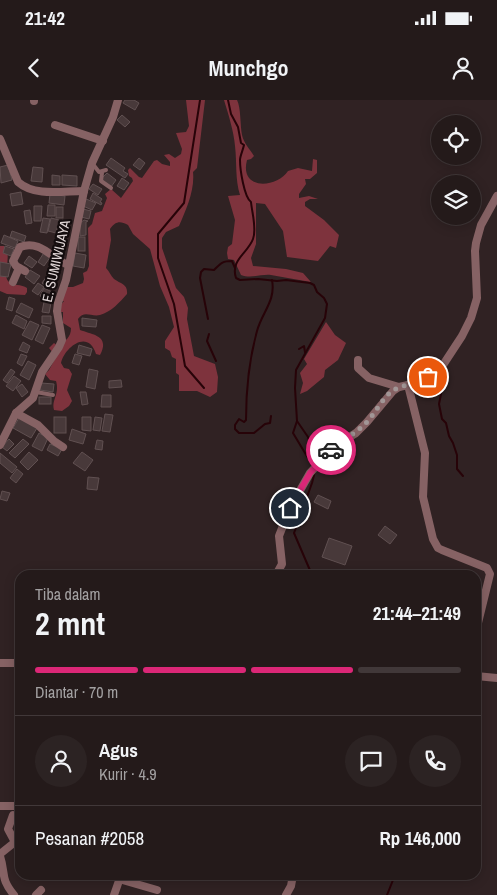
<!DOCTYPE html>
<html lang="id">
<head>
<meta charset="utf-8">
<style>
	body { margin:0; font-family:"Archivo Narrow",sans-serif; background:#2c2323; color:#f1f3f6; height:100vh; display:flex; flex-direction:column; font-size:19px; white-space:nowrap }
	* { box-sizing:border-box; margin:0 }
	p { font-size:16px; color:#a3a1a2 }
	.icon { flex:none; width:28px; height:28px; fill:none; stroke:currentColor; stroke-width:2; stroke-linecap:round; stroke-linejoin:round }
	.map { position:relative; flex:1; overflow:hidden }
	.drawer { position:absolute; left:15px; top:470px; width:466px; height:310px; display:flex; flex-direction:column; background:#241a1a; border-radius:15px; box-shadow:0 2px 12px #0003,0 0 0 1px #413839 }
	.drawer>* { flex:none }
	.buttons { position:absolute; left:431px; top:15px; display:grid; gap:10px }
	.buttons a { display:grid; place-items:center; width:50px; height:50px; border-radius:50%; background:#241a1a; box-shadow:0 2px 12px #0003,0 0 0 1px #413839; font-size:25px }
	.pin { position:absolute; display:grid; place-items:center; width:42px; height:42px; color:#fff; margin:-21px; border:2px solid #fff; border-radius:50%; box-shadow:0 1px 5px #0007 }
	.courier { position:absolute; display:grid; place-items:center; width:50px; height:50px; margin:-25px; border:4px solid #db2777; border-radius:50%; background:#fff; color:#222; box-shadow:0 1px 6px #0007 }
	.head em { font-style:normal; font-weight:800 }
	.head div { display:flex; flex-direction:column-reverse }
	.head { display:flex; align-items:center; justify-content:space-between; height:85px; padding:0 20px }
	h1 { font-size:32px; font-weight:800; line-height:38px }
	.bar { display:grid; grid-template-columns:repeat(4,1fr); gap:8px 5px; align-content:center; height:60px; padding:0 20px }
	.bar i { height:6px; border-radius:4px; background:#413839 }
	.bar .current { background:#db2777 }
	.bar p { grid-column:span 4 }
	.line { display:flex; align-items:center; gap:12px; padding:0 20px; border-top:1px solid #413839 }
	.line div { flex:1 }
	.round { display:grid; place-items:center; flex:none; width:52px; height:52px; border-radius:26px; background:#2c2323 }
	.status { display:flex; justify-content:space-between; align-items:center; height:35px; padding:0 25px; background:#241a1a; direction:ltr }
	.status svg { height:14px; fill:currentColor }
	header { display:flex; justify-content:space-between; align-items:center; height:65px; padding:0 20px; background:#241a1a; font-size:22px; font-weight:800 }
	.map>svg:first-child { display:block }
	.forest { fill:#7e333d }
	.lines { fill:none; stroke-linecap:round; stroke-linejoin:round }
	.stream { stroke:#270308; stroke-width:2 }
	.building { fill:#48393a; stroke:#605051 }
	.lane { stroke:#866264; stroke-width:4 }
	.street { stroke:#866264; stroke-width:8 }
	.done { stroke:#a19696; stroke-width:5; stroke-dasharray:0 9 }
	.route { stroke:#db2777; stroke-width:6 }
	.labels { text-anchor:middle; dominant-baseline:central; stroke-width:4.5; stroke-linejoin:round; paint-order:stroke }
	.street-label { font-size:14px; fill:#ded4d4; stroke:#140d0e }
</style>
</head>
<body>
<div class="status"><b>21:42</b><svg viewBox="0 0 49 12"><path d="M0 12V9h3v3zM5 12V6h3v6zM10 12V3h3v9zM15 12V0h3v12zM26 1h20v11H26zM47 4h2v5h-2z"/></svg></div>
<header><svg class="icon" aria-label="back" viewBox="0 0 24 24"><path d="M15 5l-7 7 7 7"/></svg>Munchgo<svg class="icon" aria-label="person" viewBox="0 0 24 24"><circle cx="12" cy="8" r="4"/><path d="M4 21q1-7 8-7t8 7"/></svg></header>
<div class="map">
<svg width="497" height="795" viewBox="0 0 497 795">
	<rect width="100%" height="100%" fill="#302223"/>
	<!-- forest -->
	<g class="forest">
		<path d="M186,0H205L197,68L193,72C195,90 186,110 179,126L166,132L162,138V148L176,188L184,197L188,208L187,219L194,256L215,264L218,277L217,292L210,297L197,291H179V275L176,273V259L172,257L170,251L165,248V241L174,227L169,207L160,186L150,149L133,134L128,125C120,121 116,121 110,129L111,140L106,168C109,171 111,176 114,179C121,184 128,184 127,194C120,202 111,212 100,215C91,217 84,210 78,219L80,230C94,235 110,236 100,255L96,254C88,229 65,247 61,263L64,268L69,269L72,274L67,290L72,301L69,306L62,311L54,310C51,300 60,294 56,281L50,280L45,274L49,270L55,259L54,254L49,248L54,243L59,247C65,240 71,238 71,228L63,223V212H58L60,206L64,201H60L62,187H73L83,183L84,179L83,173L87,171L89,166L88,128L92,124L95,113L102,111L107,98L105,94L111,89L121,98L133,81L132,78L129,76L128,70L130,68L139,77L142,78L154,61L157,60L162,64L170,66V62L164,55L169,54L175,58L181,54L182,49L176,33L186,32L189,26Z"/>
		<path d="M224,0H237C241,7 240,26 242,35C244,44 250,49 254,56L251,59L247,60C239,91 277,88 288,71L298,68L312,71L313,59L317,60V73L310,79H305L306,84L299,94V98L309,96L318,99H310L305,102V106L324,120L339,135L336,148L330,146L318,161L287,157L283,131L265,104L256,103V144L251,158L253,166L286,169L303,173L311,182C297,180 284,177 271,175C260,174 251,179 241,175L234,160L228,159L227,153L228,147L232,144L235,120L228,96L240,95C235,79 237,63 235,46C234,32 228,13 224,0Z"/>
		<path d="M0,146H4C13,156 2,173 8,181C12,186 22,184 27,188V192L25,195L7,194L0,191Z"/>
		<path d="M326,222L335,235L346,243L338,260L325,270L324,277L307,291L300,294L303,283L300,273L307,264L304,259Z"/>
	</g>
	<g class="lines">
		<!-- stream -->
		<g class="stream">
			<path d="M200,0L184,103L158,134V158L174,204L185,266L204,288"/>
			<path d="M228,0L231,14L238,27L241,43L244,45C243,50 240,56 240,60C240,69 244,97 251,102C252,113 257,129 253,139C248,153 230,160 236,178L240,180L258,179L277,181L286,180L310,183L314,185L317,192L324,198L327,204L325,218L296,270L295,288L297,321L293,333L311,363L314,365"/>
			<path d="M208,219L200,178L201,172L204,169L214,170C221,163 222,161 232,161L235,168"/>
			<path d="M209,234L207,241L216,261"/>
			<path d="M299,249L304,246L305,252"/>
			<path d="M418,286L436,278L441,280L442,289L439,304L442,319L446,323L449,336L453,343L457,355V369L463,376"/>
			<path d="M271,316L270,323L265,324L254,333H239L235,329V325L239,319L244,322L246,320C246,291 249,260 257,231C262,212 276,201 272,180"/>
			<path d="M297,321L308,337L315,362"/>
			<path d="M312,475L294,433L312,383L315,371"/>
			<path d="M387,795L395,775"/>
		</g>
	</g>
	<!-- building -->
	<g class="building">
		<path d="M125,0H134L139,3L135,10L123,3Z"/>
		<path d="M122,15L130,22L125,27L117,20Z"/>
		<path d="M111,58L125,68L123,71L128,74L125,78L106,65Z"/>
		<path d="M139,58L145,63L140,70L133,65Z"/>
		<path d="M8,65L12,80L1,83L0,67Z"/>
		<path d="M33,67L43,68L42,82L31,81Z"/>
		<path d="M107,73L116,80L111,87L101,79Z"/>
		<path d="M52,75L60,76V85H52Z"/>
		<path d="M62,75L77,76V86L62,85Z"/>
		<path d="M122,78L129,83L124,90L117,86Z"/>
		<path d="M93,84L102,89L98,95L89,89Z"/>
		<path d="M21,92L23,104L12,106L10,94Z"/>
		<path d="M93,93L102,99L100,102L102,103L101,105L90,99Z"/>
		<path d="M50,94L65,96L64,105L49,103Z"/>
		<path d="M86,99L96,103L92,110L83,106Z"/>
		<path d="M48,105H55V116H47Z"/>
		<path d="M34,106H42L41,121H34Z"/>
		<rect x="56" y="107" width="7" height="11"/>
		<path d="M83,109L91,111L89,119L81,117Z"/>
		<path d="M30,110L32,123L26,124L24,111Z"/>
		<path d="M43,118L50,119L47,133L40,132Z"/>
		<path d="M51,118L59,120L56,133L48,131Z"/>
		<path d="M62,120L69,122L65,137L58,135Z"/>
		<path d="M84,120L88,121L86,122V135L80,136V123Z"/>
		<path d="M12,131L26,136L24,142L10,137Z"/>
		<path d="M4,135L18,141L15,148L1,143Z"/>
		<path d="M58,137L64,138L62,149L56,147Z"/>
		<rect x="78" y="137" width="7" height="14"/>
		<path d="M5,146L14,149L11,156L3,153Z"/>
		<path d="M45,151L51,156L44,166L38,162Z"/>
		<path d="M75,153L86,155L84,168L73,166Z"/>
		<path d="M29,156L37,162L32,168L24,163Z"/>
		<path d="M0,162L11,164L8,177L0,176Z"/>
		<path d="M30,170L40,176L34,184L25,177Z"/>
		<path d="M49,173L56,178L49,188L42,183Z"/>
		<path d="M38,183L44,187L38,195L32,191Z"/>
		<path d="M44,188L52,192L47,200L40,196Z"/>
		<path d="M9,197L15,199L12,211L6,209Z"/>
		<path d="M44,202L51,203L49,213L42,212Z"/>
		<path d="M21,203L33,209L29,218L16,212Z"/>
		<path d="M16,215L27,221L24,229L12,223Z"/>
		<path d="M42,216H51V224L42,223Z"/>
		<path d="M82,218L97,220L96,227L82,226Z"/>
		<path d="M30,221L39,225L32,240L22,235Z"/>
		<path d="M42,225L50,228L43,244L35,240Z"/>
		<path d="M23,242L30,246L27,253L19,250Z"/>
		<path d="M79,245L92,249L90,256L77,253Z"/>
		<path d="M21,254L27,256L22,266L17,263Z"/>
		<path d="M75,254L82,256L79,265L72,263Z"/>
		<path d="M28,261L36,265L29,280L20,275Z"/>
		<path d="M11,269L15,272L7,283L3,280Z"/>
		<path d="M89,269L98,271L95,289L86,287Z"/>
		<path d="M14,276L21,281L13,291L6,286Z"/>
		<path d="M121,280L122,287L109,288V281Z"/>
		<path d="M41,283L54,284L53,292L40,290Z"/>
		<path d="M22,284L28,292L22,297L16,288Z"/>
		<path d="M80,292H86L88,304L82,305Z"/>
		<path d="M102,295H111V307H101Z"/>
		<rect x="39" y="297" width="12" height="7"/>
		<path d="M105,314L113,315L110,332L102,331Z"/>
		<rect x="54" y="317" width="12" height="16"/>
		<path d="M82,317H91V331L82,330Z"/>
		<path d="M95,317L102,318L100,331L93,330Z"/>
		<path d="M19,318L37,328L31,338L13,328Z"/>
		<path d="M72,329L86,334L83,344L69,340Z"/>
		<path d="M39,333L48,338L42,351L32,346Z"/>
		<path d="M9,339L14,344L7,351L2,347Z"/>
		<path d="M23,339L29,344L15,358L9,353Z"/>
		<path d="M97,340L103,341L102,350L95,349Z"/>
		<path d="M50,344L62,349L58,356L47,350Z"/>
		<path d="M29,352L38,360L28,370L20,362Z"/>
		<path d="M82,352L93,360L85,371L73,363Z"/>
		<path d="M0,353L17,367L12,373L0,363Z"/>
		<path d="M17,369L23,374L16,383L10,378Z"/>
		<path d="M88,377L99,378L97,390L87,389Z"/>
		<path d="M2,391L10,393L7,401L0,399Z"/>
		<path d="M318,395L331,401L328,409L314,402Z"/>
		<path d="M385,426L397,435L390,444L378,435Z"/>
		<path d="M329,438L352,446L345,465L322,457Z"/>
	</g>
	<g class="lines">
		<!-- lane -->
		<g class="lane">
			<path d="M92,63L99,72L106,70"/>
			<path d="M102,73L101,81L111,88"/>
			<path d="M36,292L53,295"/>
		</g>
		<!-- street -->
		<g class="street">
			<path d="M34,1V0"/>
			<path d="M55,25L103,41"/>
			<path d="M0,39L18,82C35,97 63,91 84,91"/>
			<path d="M25,171L16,166L13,161L20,147C40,139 52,159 68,165"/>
			<path d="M13,182L19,168"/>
			<path d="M358,260V268L369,278L399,287"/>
			<path d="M408,285L425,353L423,397L433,439L438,448L442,450L487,468L490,474L476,531"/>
			<path d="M16,313L38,325L54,341L63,347"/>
			<path d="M0,345L16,313L33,298L42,272L59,247L62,240L57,211L58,203L66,180L84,91L92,63L113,17L118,0"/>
			<path d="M276,475L282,464L279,436L290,408L310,373L335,346L356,333L367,322L393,291L399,287L417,283L434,273L443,265L462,236L471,218L477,198L475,151L476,143L481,125L497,96"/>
			<path d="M0,563H20"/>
			<path d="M476,576L497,578"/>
			<path d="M0,706H20"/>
			<path d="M0,754L15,742L8,729L13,715"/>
			<path d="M0,756C6,775 0,778 14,795"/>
			<path d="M119,779L157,790"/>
			<path d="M36,795L41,790"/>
			<path d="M114,795L121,775"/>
			<path d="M286,795L291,786L293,775"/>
		</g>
	</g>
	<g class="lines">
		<!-- done -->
		<path class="done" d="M331,350C342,340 355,334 365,324C375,314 381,300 392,291C401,285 418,283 428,277"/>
		<!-- route -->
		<path class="route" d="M290,408L310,373L331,350"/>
	</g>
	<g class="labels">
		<!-- street labels -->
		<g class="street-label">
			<text transform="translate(56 161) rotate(-77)">E. SUMIWIJAYA</text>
		</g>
	</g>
</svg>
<div class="buttons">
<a><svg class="icon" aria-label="locate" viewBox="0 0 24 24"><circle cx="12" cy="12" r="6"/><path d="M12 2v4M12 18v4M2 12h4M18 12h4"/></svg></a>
<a><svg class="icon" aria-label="layers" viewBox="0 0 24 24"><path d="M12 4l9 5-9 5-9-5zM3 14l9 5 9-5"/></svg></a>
</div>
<div class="pin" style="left:428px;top:277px;background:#ea580c"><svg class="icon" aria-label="bag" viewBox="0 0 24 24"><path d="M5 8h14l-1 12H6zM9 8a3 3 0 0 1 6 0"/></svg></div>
<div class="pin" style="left:290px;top:408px;background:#1f2937"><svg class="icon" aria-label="home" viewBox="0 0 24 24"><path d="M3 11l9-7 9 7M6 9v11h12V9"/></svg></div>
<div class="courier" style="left:331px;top:350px"><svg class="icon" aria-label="car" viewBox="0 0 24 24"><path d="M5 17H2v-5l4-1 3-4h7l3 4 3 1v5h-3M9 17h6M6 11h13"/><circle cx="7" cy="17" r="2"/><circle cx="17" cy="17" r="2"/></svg></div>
<section class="drawer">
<div class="head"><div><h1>2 mnt</h1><p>Tiba dalam</p></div><em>21:44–21:49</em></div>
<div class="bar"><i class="current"></i><i class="current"></i><i class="current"></i><i></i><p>Diantar · 70 m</p></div>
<div class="line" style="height:90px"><a class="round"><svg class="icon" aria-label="person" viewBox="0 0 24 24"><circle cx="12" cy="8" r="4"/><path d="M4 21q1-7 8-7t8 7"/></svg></a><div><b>Agus</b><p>Kurir · 4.9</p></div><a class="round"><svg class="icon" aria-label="chat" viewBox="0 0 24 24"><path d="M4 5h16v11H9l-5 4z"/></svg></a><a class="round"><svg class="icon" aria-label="phone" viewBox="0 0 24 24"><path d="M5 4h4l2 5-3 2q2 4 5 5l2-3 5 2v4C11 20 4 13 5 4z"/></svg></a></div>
<div class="line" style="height:65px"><div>Pesanan #2058</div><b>Rp 146,000</b></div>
</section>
</div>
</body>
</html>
